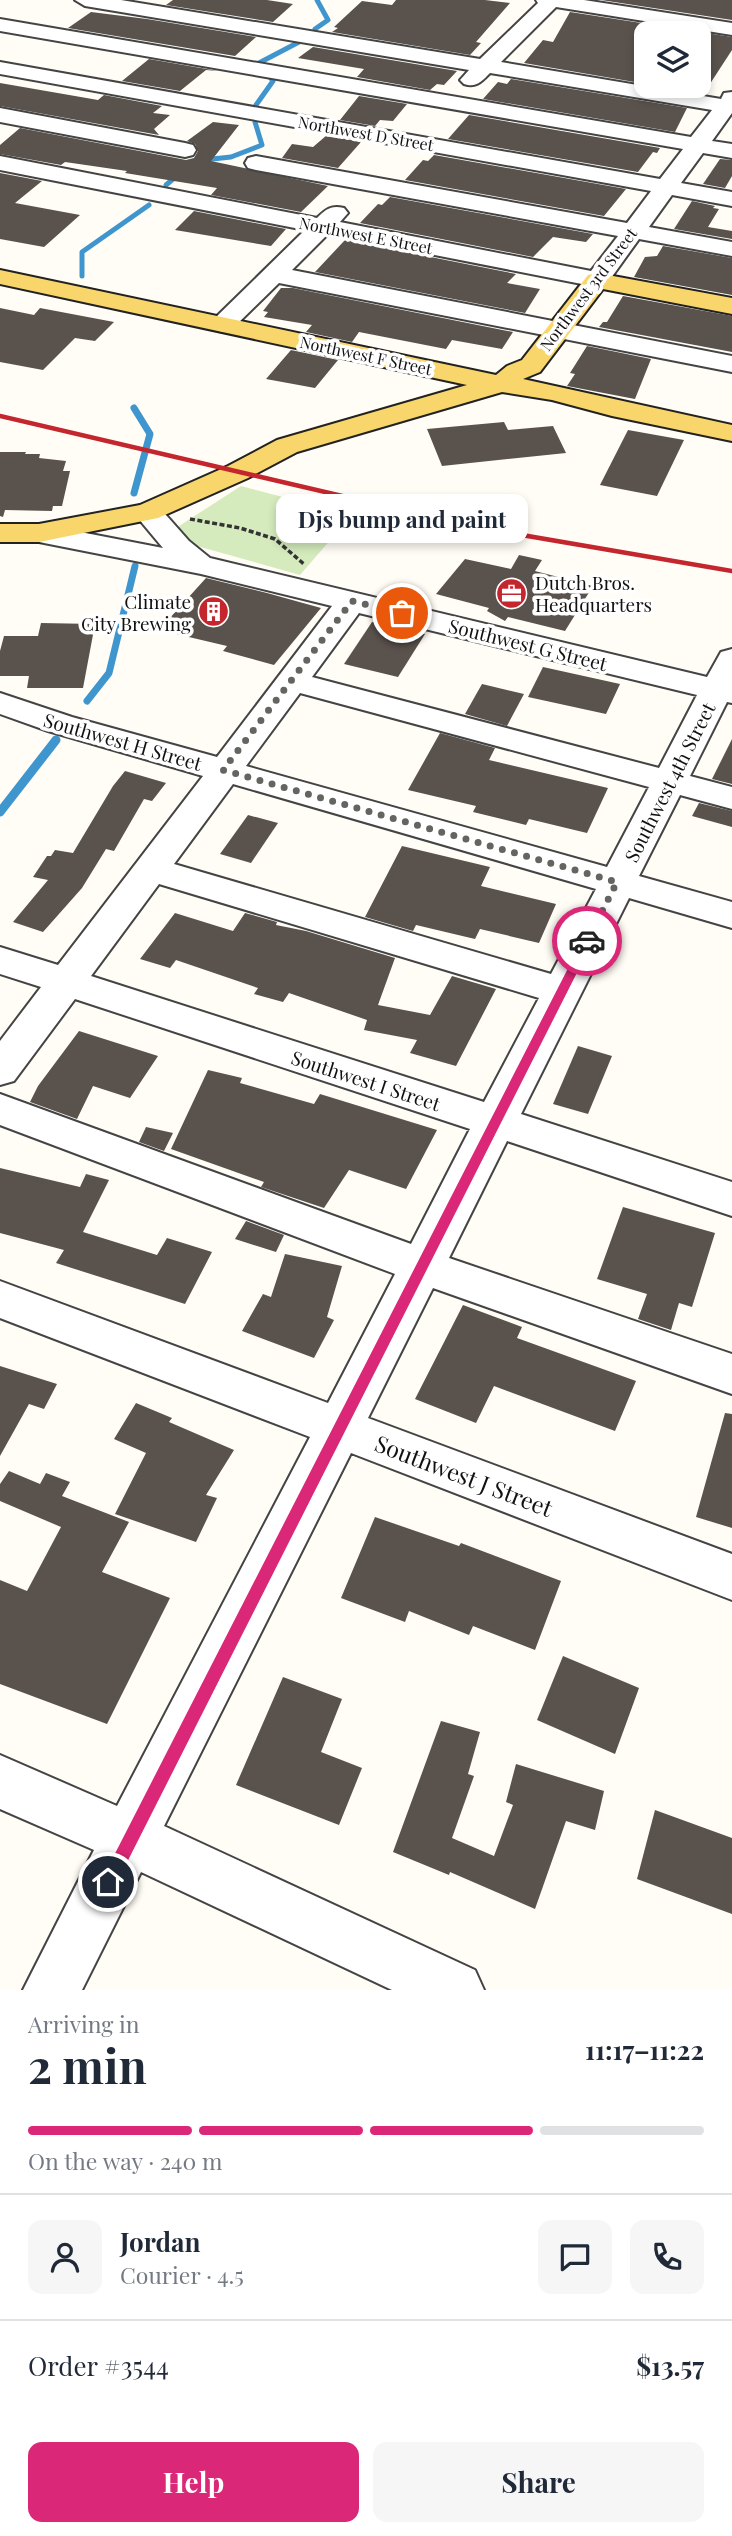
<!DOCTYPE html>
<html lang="en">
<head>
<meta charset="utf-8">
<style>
	body { margin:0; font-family:"Playfair Display",serif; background:#f6f6f7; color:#1f2937; height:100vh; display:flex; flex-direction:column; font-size:26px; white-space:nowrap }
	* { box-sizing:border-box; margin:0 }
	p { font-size:23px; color:#747a83 }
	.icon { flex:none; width:38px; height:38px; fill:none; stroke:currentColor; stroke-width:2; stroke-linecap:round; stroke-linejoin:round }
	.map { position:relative; height:1990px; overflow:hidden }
	.side { display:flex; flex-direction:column; background:#fff; flex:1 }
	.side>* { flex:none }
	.controls { position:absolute; left:634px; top:21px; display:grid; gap:14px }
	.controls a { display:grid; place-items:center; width:77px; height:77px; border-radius:14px; background:#fff; box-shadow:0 4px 10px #0003; font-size:35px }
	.pin { position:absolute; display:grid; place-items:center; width:60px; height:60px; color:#fff; margin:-30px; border:4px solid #fff; border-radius:50%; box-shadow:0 2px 7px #0007 }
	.courier { position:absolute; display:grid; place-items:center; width:70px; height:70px; margin:-35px; border:5px solid #db2777; border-radius:50%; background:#fff; color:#222; box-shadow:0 2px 9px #0007 }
	.bubble { position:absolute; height:49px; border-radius:14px; background:#fff; box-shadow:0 4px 10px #0003; font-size:23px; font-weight:700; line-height:49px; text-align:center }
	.summary em { font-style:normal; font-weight:700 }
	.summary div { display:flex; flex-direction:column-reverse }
	.summary { display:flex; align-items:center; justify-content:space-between; height:119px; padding:0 28px }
	h1 { font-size:46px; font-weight:700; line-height:52px }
	.bar { display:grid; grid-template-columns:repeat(4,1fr); gap:10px 7px; align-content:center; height:84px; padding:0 28px }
	.bar i { height:9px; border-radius:5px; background:#e0e1e3 }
	.bar .current { background:#db2777 }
	.bar p { grid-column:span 4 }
	.line { display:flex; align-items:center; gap:18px; padding:0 28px; border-top:2px solid #e0e1e3 }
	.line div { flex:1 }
	.round { display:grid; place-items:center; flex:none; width:74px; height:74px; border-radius:14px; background:#f6f6f7 }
	.action { display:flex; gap:14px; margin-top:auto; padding:14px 28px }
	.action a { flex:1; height:80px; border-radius:14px; background:#db2777; color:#fff; font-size:28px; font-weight:700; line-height:80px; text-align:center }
	.action a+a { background:#f6f6f7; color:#1f2937 }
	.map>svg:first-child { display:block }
	.green { fill:#d5ebbd }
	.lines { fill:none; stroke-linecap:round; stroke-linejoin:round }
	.stream-far2 { stroke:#3f96cf; stroke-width:5 }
	.stream-far1 { stroke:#3f96cf; stroke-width:7 }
	.stream { stroke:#3f96cf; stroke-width:9 }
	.building { fill:#5a524d }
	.minor-casing { stroke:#444; stroke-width:4 }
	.major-casing { stroke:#222; stroke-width:4 }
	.path { stroke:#333; stroke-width:3.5; stroke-dasharray:5 2.5; stroke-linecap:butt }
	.minor { fill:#fff; fill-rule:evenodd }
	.major { fill:#f9d66b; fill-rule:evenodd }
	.rail { stroke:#c4262e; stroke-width:4.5 }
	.route { fill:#db2777 }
	.done { stroke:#646461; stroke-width:7; stroke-dasharray:0 12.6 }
	.labels { text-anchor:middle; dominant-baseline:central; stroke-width:7; stroke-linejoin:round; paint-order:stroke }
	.far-street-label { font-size:16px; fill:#111; stroke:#fff }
	.poi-label { font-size:19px; fill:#111; stroke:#fff; text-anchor:start }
	.street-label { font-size:19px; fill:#111; stroke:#fff }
	.near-street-label { font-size:23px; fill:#111; stroke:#fff }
</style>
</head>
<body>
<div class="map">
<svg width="732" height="1990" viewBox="0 0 732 1990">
	<rect width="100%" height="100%" fill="#fffdf5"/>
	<!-- green -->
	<path class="green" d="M241,486L352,515L300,575L197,546L176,528Z"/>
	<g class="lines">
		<!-- stream-far2 -->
		<g class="stream-far2">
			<path d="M315,29L328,20L317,0"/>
			<path d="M257,64L299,42"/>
			<path d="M256,105L273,81L269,76"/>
			<path d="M203,160L231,157L262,145L255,122"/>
			<path d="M166,185L179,174"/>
			<path d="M82,276V252L149,205"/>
		</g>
		<!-- stream-far1 -->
		<g class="stream-far1">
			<path d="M134,408L150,434L134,493"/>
			<path d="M87,701L109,673L135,566"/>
		</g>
		<!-- stream -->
		<path class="stream" d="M0,812L56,740"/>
	</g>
	<!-- building -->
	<g class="building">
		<path d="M173,0H267L293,4L273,22L166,5Z"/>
		<path d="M396,0H485L510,3L476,42L481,43L470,55L332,32L338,28L334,27L362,1L392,5Z"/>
		<path d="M601,0H732V20Z"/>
		<path d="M91,12L147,19L256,37L235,56L68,28Z"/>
		<path d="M570,12L732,37V50L704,93H698V86L695,92L658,86H698V33H646V84L524,63L543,40L553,42Z"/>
		<path d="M313,47L457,71L444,85L437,84L430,90L357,77L364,69L298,58Z"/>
		<path d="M149,59L218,71L206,70L180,91L122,81Z"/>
		<path d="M511,79L687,108L675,132L483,99L498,82L507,84Z"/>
		<path d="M0,83L98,100L104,95L162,106L153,113L170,115L154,129L159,135L0,106Z"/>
		<path d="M359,96L407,104L393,121L380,120L375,126L340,120Z"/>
		<path d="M469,115L660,148L657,153L653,152L638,172L448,139Z"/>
		<path d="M213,122L239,125L211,161L328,186L301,212L211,195L217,188L125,173L127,171L65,162L61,165L0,154V145L20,128L186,160L194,158L198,151L195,144L187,141Z"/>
		<path d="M327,135L361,142L338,168L282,158L292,144L313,147Z"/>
		<path d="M434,155L626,189L604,216L405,180L423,160L428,161Z"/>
		<path d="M720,159L732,160V176L725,188L703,184Z"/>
		<path d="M0,173L42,181L15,203L80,215L44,247L0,239Z"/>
		<path d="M390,197L593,234L586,242L553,237L533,257L360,223L378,204L382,205Z"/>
		<path d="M692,201L715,206L713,208L719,209L708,227L732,231V239L674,229Z"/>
		<path d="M194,211L286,229L271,246L175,230Z"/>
		<path d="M345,240L516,274L507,283L540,289L525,313L315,272Z"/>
		<path d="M663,246L732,258V295L634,277L645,257L657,256Z"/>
		<path d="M281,288H293L513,332L502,349L452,340L446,349L359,332L352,342L306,332L312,325L264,317L268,312L263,311Z"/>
		<path d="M623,296L732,316V352L599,327L603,322H607Z"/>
		<path d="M0,308L34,315L40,308L114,322L95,341L75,338L43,370L0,362Z"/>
		<path d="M587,346L651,359L635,399L567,386L575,374L570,373Z"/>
		<path d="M291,350L338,360L315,388L266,379Z"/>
		<path d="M504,422L508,430L553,426L566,453L442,466L427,429Z"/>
		<path d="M628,430L684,440L657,496L600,485Z"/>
		<path d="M0,452H26L25,454H40L39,458L66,461L63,471H70L62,506H53L52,511L5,510L3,517L0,516Z"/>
		<path d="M519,555L542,560L535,571L593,586L565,631L508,617L505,621L487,611L489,608L436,594L465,559L511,569Z"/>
		<path d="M206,578L267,593L321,608L274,665L223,651L227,646L159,630Z"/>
		<path d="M372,622L425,634L398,677L344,664Z"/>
		<path d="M41,623L95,624L83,688H27L29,676H0V651L4,636H38Z"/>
		<path d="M543,667L620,684L606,714L528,697Z"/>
		<path d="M482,684L524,694L507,726L465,714Z"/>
		<path d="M440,733L495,748L489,760L608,788L587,833L529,819L526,825L473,812L476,806L408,790Z"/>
		<path d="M732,739V784L712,779Z"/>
		<path d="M125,771L166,783L152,801L144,799L114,851L106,849L82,888L43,932L13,922L48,880L33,877L47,856H51L55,850L73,853L113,786Z"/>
		<path d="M699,803L732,811V827L692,816Z"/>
		<path d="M248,815L278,823L251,863L220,854Z"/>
		<path d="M402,846L490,867L481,886L556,904L539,943L480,929L475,939L416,925L413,931L365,917Z"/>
		<path d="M175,913L233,931L245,913L277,922L276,925L306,931L395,958L378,1005L430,1015L452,976L496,989L456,1066L410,1053L417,1040L364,1030L367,1020L289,993L283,1002L254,994L258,988L176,960L170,968L140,959Z"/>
		<path d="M79,1031L158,1056L130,1098L93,1086L77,1119L30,1102L38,1086Z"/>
		<path d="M578,1046L612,1056L588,1114L553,1104Z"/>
		<path d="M208,1070L242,1078L240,1083L314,1104L320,1094L437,1130L406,1189L349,1170L324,1208L261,1187L264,1182L171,1149Z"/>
		<path d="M146,1127L173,1133L164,1151L139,1142Z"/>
		<path d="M0,1168L80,1187L86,1174L109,1180L83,1232L157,1255L167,1238L212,1252L185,1304L56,1263L64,1250L0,1233Z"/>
		<path d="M623,1207L715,1233L692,1307L679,1303L671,1330L638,1319L647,1294L597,1279Z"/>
		<path d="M246,1221L284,1235L276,1252L235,1239Z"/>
		<path d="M285,1254L342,1266L327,1317L334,1320L314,1358L242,1331L263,1294L271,1297Z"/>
		<path d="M463,1305L522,1327L517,1338L636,1381L615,1431L494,1386L476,1423L415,1399Z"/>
		<path d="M0,1366L57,1384L44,1409L29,1404L0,1456Z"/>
		<path d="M136,1403L172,1418L169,1422L234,1450L206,1495L217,1498L196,1542L115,1514L146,1453L114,1439Z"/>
		<path d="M725,1413L732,1414V1528L696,1517Z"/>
		<path d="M9,1471L40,1484L46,1473L70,1482L62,1496L129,1522L102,1572L170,1598L107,1724L0,1684V1580L27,1591L61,1527L0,1501V1484Z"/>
		<path d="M375,1517L459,1546L461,1543L561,1581L535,1650L473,1626L469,1635L409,1611L405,1622L341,1598Z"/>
		<path d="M563,1656L639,1688L615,1754L537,1720Z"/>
		<path d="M283,1677L342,1699L321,1752L362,1768L339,1825L236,1785Z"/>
		<path d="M441,1721L480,1732L468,1774L474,1776L452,1838L494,1856L513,1805L506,1802L516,1764L604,1791L595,1830L566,1821L535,1909L450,1872L449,1875L393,1852Z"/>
		<path d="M655,1810L732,1838V1914L637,1879Z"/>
	</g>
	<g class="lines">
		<defs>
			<g id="minor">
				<path d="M75,0H121L480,59L538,3L536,0H584L732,23V35L556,7L501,62L721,99L724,93L732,92V113L712,141L732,144V158L703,153L681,183L732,192V206L672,195L649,227L732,242V256L639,239L606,285L597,287L328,234L292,270L732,356V372L279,283L232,329L223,332L214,329L210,324L214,319L305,230L0,170V156L317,218C326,209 331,205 344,208L348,213L340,222L591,271L618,236L256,170L248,168L245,163L248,158L256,156L627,223L651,191L0,74V62L660,179L683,149L0,31V19L691,137L712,110L490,73C481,82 476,88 464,84L460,80L469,70L85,6Z"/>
				<path d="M0,108L185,143L193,145L196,150L193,155L185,157L0,122Z"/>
				<path d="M148,503L158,506L189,541L210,558L707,677L721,652L732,649V703L727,702L690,776L732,787V809L680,795L639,876L732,902V928L629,898L521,1114L732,1182V1216L507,1141L449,1258L732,1354V1394L433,1288L368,1418L732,1554V1600L351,1453L164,1826L475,1970L484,1990H392L141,1872L82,1990H23L94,1850L0,1809V1755L117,1806L310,1437L0,1318V1281L328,1403L395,1274L0,1125V1094L411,1244L470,1129L75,999L14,1081L0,1085V1041L41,987L0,974V947L58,965L203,776L48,731L0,714V693L72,717L217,757L332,606L201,574L39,542L28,539L24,533L28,527L39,524L163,548L133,512L138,506ZM359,613L697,695L659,768L312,677ZM300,693L649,787L607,867L246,766ZM233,784L596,889L551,974L174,864ZM159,884L539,998L484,1102L91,976Z"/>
			</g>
			<path id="major" d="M0,270L496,375L507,366L522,360L588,275L597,273L732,298V314L603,289L540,372L523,379L732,425V441L612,416L552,400L502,392L297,452L248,478L158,518L39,542H0V524H39L140,505L228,466L277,440L467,385L0,284Z"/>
		</defs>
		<!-- minor casing -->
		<use href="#minor" class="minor-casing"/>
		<!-- major casing -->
		<use href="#major" class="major-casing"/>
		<!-- path -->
		<path class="path" d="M190,519L240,528L275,539L305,565"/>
		<!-- minor -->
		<use href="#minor" class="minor"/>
		<!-- major -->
		<use href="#major" class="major"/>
		<!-- rail -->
		<path class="rail" d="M0,416L475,527L732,571"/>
	</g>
	<!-- route -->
	<path class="route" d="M587,937L593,941L114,1888L108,1891L103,1888L100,1882L103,1877L582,941Z"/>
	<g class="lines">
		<!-- done -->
		<path class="done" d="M402,613L352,601L223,770L617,882L587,941"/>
	</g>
	<!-- icons -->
	<defs>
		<symbol id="office-disc" viewBox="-11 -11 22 22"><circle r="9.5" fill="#c4262e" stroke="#fff"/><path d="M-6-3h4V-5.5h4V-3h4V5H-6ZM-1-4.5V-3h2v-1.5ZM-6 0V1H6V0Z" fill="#fff"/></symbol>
		<symbol id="building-disc" viewBox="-11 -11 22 22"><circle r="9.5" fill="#c4262e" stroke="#fff"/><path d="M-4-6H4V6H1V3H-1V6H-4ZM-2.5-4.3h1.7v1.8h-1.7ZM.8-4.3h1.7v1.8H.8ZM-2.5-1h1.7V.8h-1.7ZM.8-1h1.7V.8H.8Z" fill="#fff"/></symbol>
	</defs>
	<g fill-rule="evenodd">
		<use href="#office-disc" x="494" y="576" width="35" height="35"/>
		<use href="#building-disc" x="196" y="594" width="35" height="35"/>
	</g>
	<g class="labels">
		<!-- far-street labels -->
		<g class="far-street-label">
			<text transform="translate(366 133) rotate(10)">Northwest D Street</text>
			<text transform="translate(366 235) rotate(11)">Northwest E Street</text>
			<text transform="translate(588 289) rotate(-53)">Northwest 3rd Street</text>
			<text transform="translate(366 355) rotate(12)">Northwest F Street</text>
		</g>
		<!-- poi labels -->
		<g class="poi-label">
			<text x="535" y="582">Dutch Bros.<tspan x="535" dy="22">Headquarters</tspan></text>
			<text x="191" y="601" text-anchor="end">Climate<tspan x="191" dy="22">City Brewing</tspan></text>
		</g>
		<!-- street labels -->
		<g class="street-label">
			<text transform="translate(528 644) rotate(14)">Southwest G Street</text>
			<text transform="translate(123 741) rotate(16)">Southwest H Street</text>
			<text transform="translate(669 782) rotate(-63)">Southwest 4th Street</text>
			<text transform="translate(366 1080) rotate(18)">Southwest I Street</text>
		</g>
		<!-- near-street labels -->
		<g class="near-street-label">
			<text transform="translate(464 1475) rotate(21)">Southwest J Street</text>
		</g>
	</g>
</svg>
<div class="controls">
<a><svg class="icon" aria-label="layers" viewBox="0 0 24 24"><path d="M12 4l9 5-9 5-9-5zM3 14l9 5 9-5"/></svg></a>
</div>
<div class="pin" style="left:402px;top:613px;background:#ea580c"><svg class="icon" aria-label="bag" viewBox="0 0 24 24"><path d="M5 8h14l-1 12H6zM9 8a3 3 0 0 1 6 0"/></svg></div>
<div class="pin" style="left:108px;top:1882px;background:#1f2937"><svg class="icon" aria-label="home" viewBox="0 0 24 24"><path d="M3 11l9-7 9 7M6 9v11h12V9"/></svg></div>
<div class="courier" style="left:587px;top:941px"><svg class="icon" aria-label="car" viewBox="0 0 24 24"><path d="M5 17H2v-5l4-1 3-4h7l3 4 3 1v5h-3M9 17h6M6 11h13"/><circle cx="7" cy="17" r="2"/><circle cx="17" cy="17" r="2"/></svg></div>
<div class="bubble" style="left:276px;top:494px;width:252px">Djs bump and paint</div>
</div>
<section class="side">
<div class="summary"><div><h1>2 min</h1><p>Arriving in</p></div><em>11:17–11:22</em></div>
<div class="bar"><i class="current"></i><i class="current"></i><i class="current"></i><i></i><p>On the way · 240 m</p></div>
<div class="line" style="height:126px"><a class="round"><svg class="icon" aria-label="person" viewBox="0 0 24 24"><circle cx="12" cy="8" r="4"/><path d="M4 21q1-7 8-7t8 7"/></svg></a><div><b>Jordan</b><p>Courier · 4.5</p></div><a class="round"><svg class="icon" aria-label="chat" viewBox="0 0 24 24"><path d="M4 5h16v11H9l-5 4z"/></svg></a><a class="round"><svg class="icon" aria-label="phone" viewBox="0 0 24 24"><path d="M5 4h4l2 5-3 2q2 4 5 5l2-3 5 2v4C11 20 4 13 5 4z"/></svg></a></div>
<div class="line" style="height:91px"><div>Order #3544</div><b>$13.57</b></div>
<div class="action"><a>Help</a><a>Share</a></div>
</section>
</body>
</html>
